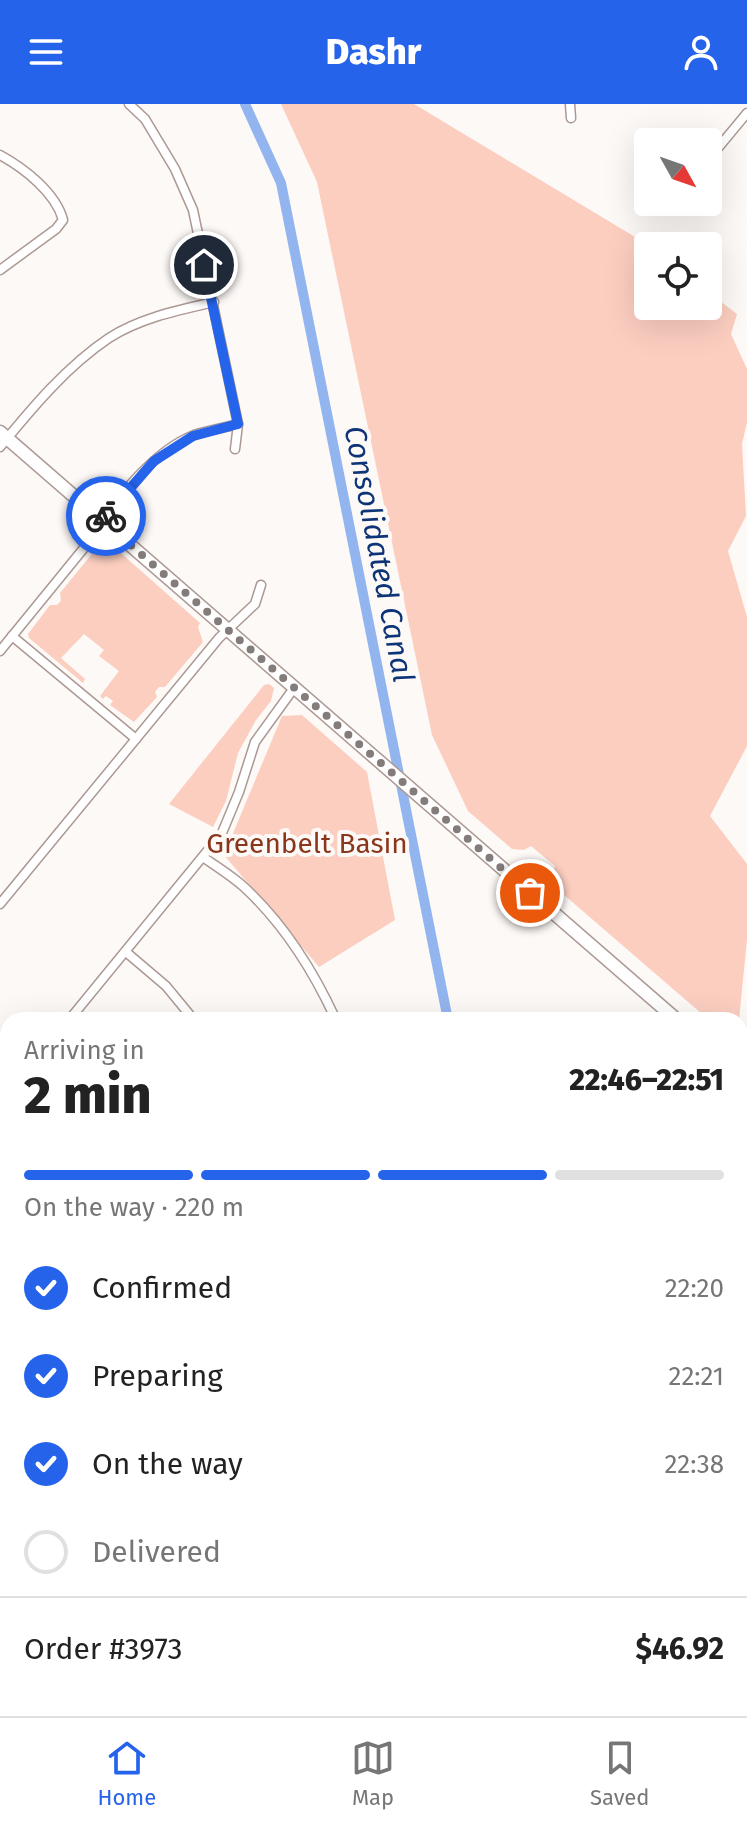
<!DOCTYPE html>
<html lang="en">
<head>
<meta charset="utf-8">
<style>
	body { margin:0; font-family:"Fira Sans",sans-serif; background:#f2f2f2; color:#222; height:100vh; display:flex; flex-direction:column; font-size:30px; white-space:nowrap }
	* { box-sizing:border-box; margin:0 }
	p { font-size:26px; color:#767676 }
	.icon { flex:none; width:44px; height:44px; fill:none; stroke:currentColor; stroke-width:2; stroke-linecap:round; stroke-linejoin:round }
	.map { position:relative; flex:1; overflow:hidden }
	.details { position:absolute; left:0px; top:908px; width:748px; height:704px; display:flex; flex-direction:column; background:#fff; border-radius:24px 24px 0 0; box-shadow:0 8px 32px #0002 }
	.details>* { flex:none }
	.needle { width:52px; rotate:130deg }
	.buttons { position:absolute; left:634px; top:24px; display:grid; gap:16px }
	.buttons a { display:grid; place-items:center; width:88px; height:88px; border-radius:8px; background:#fff; box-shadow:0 8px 32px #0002; font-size:40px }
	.pin { position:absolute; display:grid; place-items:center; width:68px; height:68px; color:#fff; margin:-34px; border:4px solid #fff; border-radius:50%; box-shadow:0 2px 8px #0007 }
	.courier { position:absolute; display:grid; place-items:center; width:80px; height:80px; margin:-40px; border:6px solid #2563eb; border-radius:50%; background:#fff; color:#222; box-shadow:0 2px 10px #0007 }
	.headline em { font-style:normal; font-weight:800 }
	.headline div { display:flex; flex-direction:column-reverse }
	.headline { display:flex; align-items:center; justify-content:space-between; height:136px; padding:0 24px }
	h1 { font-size:52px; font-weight:800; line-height:60px }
	.bar { display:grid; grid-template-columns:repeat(4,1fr); gap:12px 8px; align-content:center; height:96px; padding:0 24px }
	.bar i { height:10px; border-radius:6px; background:#e0e0e0 }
	.bar .selected { background:#2563eb }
	.bar p { grid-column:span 4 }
	.line { display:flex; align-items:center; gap:20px; padding:0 24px; border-top:2px solid #e0e0e0 }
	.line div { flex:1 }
	ol { padding:0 24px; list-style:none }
	li { display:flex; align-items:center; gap:24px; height:88px }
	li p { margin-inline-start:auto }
	li .icon { padding:8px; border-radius:50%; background:#2563eb; color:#fff; stroke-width:4 }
	li:last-child { color:#767676 }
	li i { width:44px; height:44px; border:4px solid #e0e0e0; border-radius:50% }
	header { display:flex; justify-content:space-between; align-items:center; height:104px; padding:0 24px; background:#2563eb; color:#fff; font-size:36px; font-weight:800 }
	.dock { display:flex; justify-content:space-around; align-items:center; height:112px; border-top:2px solid #e0e0e0; background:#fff; font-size:22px; color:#767676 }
	.dock a { display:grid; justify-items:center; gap:4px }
	.dock .selected { color:#2563eb }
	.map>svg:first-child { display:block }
	.green { fill:#fbcec0 }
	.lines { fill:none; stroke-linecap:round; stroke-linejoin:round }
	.canal { stroke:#93b5ef; stroke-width:10 }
	.street-casing { stroke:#ac9993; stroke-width:11 }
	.secondary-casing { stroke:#ac9993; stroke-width:15 }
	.street { stroke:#fff; stroke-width:8 }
	.secondary { stroke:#fff; stroke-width:12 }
	.done { stroke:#837c7a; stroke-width:8; stroke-dasharray:0 14.4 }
	.route { stroke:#2563eb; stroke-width:10 }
	.labels { text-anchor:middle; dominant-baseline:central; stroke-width:8; stroke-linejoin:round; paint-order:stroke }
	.park-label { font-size:28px; fill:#8a361c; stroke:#fdf9f7 }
	.water-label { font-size:30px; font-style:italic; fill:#0d3476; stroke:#fdf9f7 }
</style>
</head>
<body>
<header><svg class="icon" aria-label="menu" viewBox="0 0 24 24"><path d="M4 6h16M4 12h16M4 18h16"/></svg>Dashr<svg class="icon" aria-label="person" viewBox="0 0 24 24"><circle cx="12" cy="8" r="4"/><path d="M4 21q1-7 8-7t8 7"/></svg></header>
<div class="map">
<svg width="747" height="1612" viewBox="0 0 747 1612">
	<rect width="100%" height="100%" fill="#fdf9f7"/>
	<!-- green -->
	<g class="green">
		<path d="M281,0H414L650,142L648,202H708V188L737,210L731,230L747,265V318L742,340L746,412L728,447L747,513V642L710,712L747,760V835L739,916H709L556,784L551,774L555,762L531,742L524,746L512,745L468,707L432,631L317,78Z"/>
		<path d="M114,443L200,519L198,523L203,538L165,583H159L155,588L157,593L134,618L110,601L113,597L106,592L103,595L100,592L119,567L99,552L104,546L84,530L61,554L85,575L83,579L29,534L28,530L50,501H57L61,497L60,489L96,445L107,444L111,447Z"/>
		<path d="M269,580L274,584L271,597L256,616L238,649L226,697L213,723L169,700L264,581Z"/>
		<path d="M302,611L367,668L395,816L319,863L224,751L282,612Z"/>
	</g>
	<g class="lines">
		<!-- canal -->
		<g class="canal">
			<path d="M245,0L281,79L448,916"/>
			<path d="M584,1604L586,1612"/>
		</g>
		<defs>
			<g id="street">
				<path d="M129,0L145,15L175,65L193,106L238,320L235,345"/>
				<path d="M570,0L571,14"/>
				<path d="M0,51C24,64 56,89 63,116L56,125L0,166"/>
				<path d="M708,56L747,9"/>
				<path d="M0,343C32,304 67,262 109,234C140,214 179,206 214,198"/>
				<path d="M12,532L136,635"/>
				<path d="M0,547L97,428C116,393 156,346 194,331C208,326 224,324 238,320"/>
				<path d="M203,753C217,763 232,772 244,783C283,819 314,868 336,916"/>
				<path d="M0,800L219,534L255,500L261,481"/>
				<path d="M126,848L166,882L194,916"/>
				<path d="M69,916L222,729L239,688L255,638L294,584"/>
				<path d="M0,999L8,990"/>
				<path d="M0,1265L8,1255"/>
				<path d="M0,1457L8,1447"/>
				<path d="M0,1469L8,1475"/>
				<path d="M187,1612L194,1604"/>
				<path d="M337,1612L344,1604"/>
				<path d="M464,1612L470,1604"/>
			</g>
			<g id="secondary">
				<path d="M0,328L677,916"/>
				<path d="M740,970L747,976"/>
			</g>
		</defs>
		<!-- street casing -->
		<use href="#street" class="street-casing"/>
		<!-- secondary casing -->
		<use href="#secondary" class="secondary-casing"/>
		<!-- street -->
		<use href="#street" class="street"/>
		<!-- secondary -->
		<use href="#secondary" class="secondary"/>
	</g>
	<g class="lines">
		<!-- done -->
		<path class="done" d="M106,412L103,417L530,789"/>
		<!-- route -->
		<path class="route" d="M106,412L154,357L193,332L238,320L204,161"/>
	</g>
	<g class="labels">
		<!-- park labels -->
		<g class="park-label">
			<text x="307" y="739">Greenbelt Basin</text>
		</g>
		<!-- water labels -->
		<g class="water-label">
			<text transform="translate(379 450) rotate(79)">Consolidated Canal</text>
		</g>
	</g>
</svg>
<div class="buttons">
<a><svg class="needle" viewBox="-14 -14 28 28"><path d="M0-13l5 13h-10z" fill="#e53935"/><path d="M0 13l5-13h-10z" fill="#767676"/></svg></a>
<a><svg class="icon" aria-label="locate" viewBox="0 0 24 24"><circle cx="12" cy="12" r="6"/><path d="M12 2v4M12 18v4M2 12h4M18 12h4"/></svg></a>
</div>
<div class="pin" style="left:530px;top:789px;background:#ea580c"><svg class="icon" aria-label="bag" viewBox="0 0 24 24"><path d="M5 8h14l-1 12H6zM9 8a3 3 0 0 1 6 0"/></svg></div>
<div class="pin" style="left:204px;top:161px;background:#1f2937"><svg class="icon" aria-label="home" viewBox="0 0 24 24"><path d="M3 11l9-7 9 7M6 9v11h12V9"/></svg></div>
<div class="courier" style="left:106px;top:412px"><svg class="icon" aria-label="bike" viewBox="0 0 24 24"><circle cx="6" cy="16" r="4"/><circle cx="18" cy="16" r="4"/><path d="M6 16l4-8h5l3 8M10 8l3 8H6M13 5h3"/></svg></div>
<section class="details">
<div class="headline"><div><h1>2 min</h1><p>Arriving in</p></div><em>22:46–22:51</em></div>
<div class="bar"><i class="selected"></i><i class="selected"></i><i class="selected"></i><i></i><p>On the way · 220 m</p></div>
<ol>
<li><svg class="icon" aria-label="check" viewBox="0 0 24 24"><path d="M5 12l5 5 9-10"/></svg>Confirmed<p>22:20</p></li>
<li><svg class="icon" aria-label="check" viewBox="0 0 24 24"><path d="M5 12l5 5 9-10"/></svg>Preparing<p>22:21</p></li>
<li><svg class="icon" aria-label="check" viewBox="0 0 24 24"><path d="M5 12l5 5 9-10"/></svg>On the way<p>22:38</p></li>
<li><i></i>Delivered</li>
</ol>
<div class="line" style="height:104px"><div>Order #3973</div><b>$46.92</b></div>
</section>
</div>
<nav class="dock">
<a class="selected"><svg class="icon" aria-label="home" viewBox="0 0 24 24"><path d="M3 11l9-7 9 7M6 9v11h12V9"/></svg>Home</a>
<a><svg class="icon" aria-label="map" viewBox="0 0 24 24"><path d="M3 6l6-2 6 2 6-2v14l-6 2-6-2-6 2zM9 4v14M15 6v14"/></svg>Map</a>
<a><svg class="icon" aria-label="saved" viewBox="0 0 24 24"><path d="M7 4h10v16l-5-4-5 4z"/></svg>Saved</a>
</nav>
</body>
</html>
